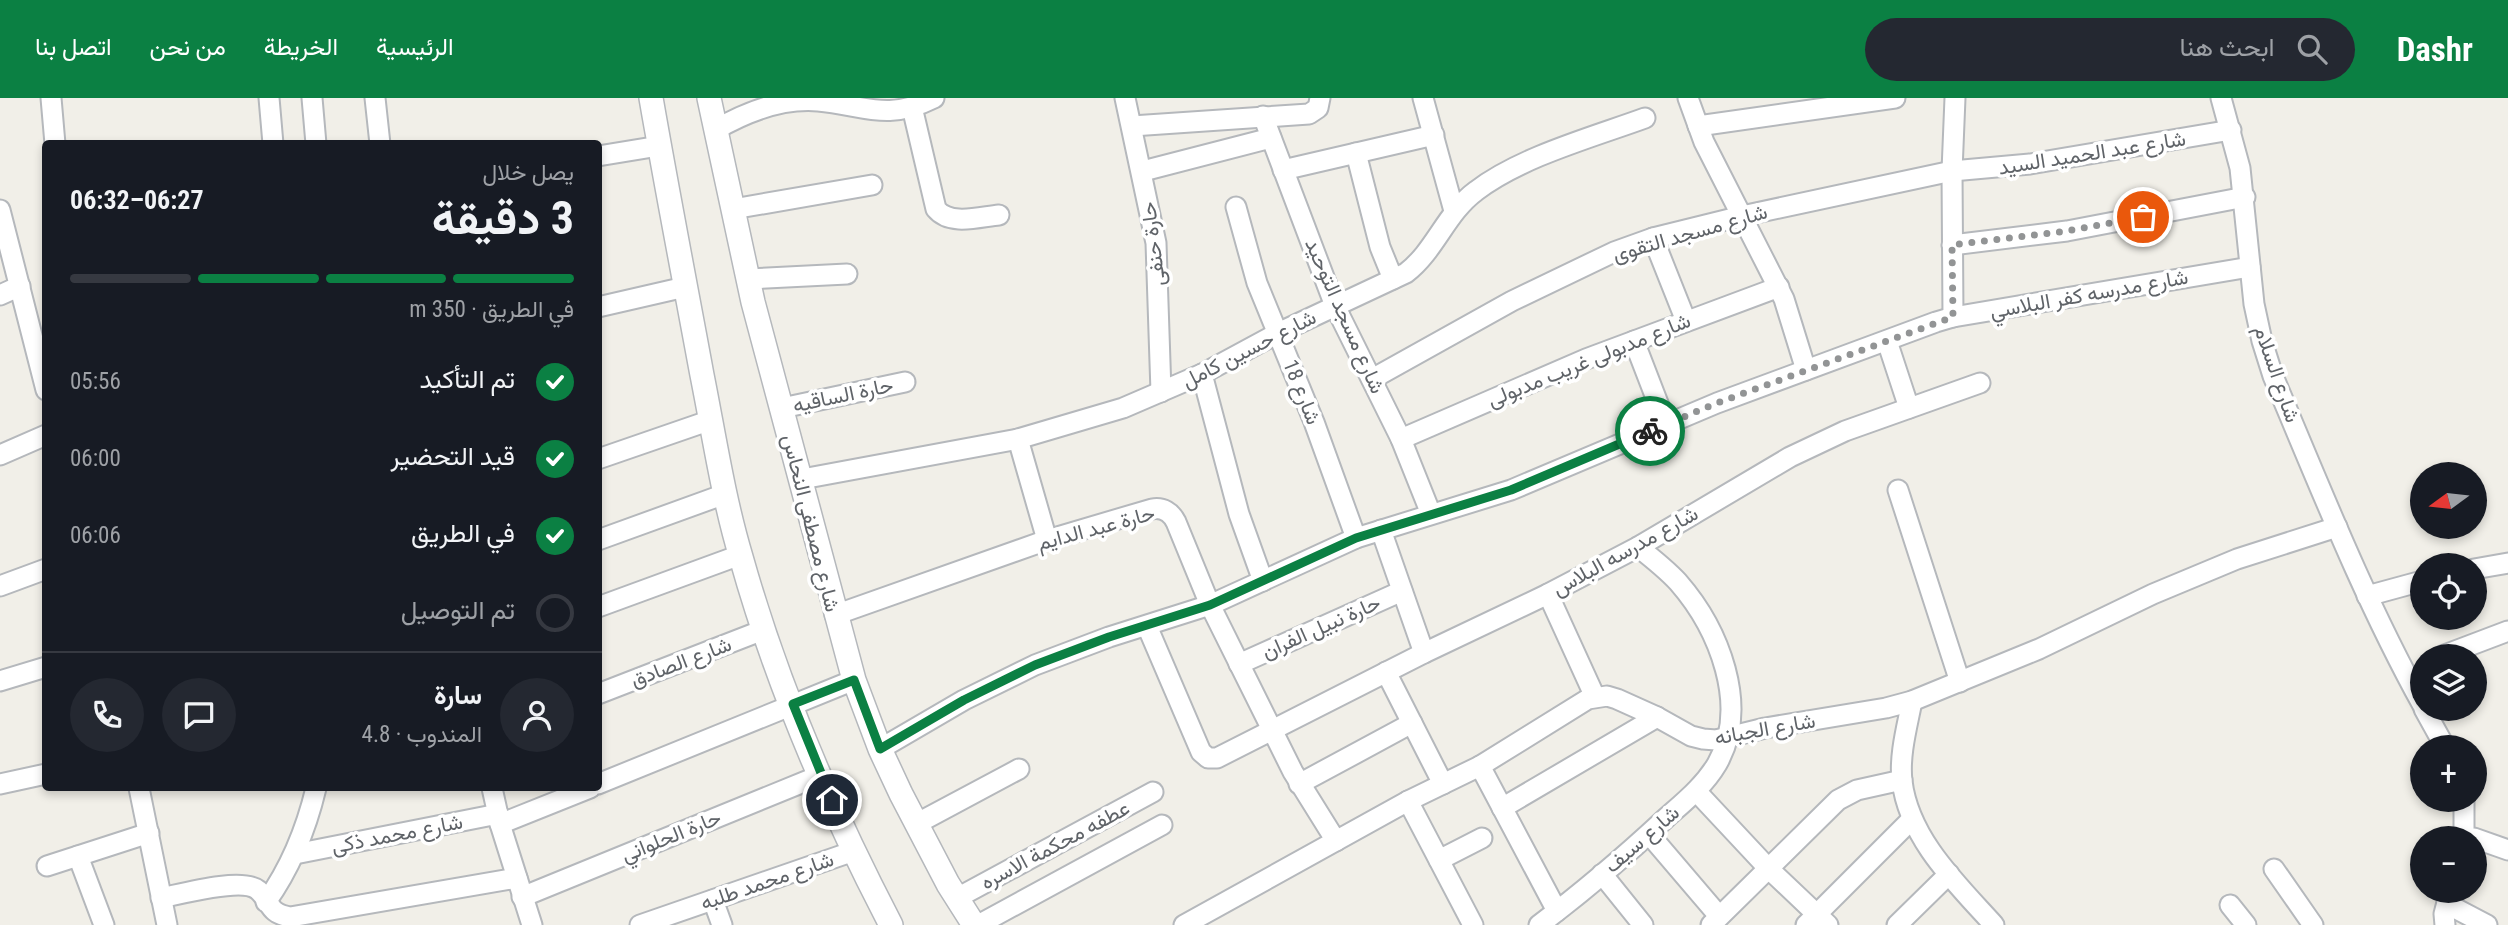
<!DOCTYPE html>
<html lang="ar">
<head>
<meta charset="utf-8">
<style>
	body { margin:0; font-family:"Roboto Condensed",Vazirmatn,sans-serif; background:#242831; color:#f1f3f6; direction:rtl; height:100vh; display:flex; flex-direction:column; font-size:26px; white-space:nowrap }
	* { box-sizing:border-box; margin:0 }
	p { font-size:23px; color:#9ea1a6 }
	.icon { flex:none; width:38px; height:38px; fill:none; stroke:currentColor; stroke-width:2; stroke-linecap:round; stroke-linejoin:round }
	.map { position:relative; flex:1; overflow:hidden; direction:ltr }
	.side { position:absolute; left:42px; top:42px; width:560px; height:651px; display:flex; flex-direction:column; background:#171b24; border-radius:7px; box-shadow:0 4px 10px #0003; direction:rtl }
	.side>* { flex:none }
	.needle { width:46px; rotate:255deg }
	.buttons { position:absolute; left:2410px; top:364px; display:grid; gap:14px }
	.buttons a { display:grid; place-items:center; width:77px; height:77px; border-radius:50%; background:#171b24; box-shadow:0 4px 10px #0003; font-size:35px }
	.pin { position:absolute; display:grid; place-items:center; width:60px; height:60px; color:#fff; margin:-30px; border:4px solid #fff; border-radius:50%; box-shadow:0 2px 7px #0007 }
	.courier { position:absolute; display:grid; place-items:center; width:70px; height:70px; margin:-35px; border:5px solid #0b8043; border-radius:50%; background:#fff; color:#222; box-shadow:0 2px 9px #0007 }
	.head em { font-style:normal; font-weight:700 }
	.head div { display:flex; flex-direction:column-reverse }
	.head { display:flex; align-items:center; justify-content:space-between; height:119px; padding:0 28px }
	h1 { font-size:46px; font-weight:700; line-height:52px }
	.bar { display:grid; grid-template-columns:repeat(4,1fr); gap:10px 7px; align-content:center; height:84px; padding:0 28px }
	.bar i { height:9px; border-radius:5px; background:#363941 }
	.bar .selected { background:#0b8043 }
	.bar p { grid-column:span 4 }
	.line { display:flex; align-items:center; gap:18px; padding:0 28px; border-top:2px solid #363941 }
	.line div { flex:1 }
	.round { display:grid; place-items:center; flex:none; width:74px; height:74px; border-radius:37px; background:#242831 }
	ol { padding:0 28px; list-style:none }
	li { display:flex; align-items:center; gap:21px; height:77px }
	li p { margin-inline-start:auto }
	li .icon { padding:7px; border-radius:50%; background:#0b8043; color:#fff; stroke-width:4 }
	li:last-child { color:#9ea1a6 }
	li i { width:38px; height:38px; border:4px solid #363941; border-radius:50% }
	header { display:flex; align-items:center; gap:42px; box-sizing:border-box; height:98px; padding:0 35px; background:#0b8043; color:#fff }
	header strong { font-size:33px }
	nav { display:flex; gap:38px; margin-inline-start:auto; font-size:24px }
	.search { width:490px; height:63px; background:#242831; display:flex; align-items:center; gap:18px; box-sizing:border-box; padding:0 24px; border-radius:38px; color:#9ea1a6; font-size:26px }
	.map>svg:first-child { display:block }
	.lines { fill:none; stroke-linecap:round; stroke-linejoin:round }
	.minor-casing { stroke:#b5b8bc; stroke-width:23 }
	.tertiary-casing { stroke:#b5b8bc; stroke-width:26 }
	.minor { stroke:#fff; stroke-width:19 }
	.tertiary { stroke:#fff; stroke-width:23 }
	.done { stroke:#929495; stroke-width:7; stroke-dasharray:0 12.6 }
	.route { stroke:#0b8043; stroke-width:9 }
	.labels { text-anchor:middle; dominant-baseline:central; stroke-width:7; stroke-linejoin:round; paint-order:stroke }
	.street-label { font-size:21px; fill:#5f6368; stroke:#fff }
</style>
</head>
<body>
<header>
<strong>Dashr</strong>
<div class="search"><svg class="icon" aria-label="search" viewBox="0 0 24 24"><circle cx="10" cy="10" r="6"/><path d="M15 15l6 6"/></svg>ابحث هنا</div>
<nav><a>الرئيسية</a><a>الخريطة</a><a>من نحن</a><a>اتصل بنا</a></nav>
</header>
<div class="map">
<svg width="2508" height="827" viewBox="0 0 2508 827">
	<rect width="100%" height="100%" fill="#f1efe8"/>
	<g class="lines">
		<defs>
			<g id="minor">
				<path d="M51,0L55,46"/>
				<path d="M269,0L273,46"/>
				<path d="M312,0L316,46"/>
				<path d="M375,0L380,46"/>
				<path d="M1125,0L1156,145L1161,294"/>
				<path d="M1423,0L1454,113"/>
				<path d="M1688,0L1704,44L1784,201L1806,272"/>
				<path d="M2221,0L2240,70L2254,206L2262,243L2273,278C2320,389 2364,501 2422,606"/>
				<path d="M912,9L936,111C950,128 979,119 999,117"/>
				<path d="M1263,18L1335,208L1401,341L1431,416"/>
				<path d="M1132,28L1309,16L1318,10L1320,0"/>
				<path d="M1698,28L1895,0"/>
				<path d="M715,32C746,14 782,0 818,3C864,7 886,24 934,0"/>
				<path d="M1356,55L1380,149L1393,181"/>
				<path d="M598,58L659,48"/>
				<path d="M1283,72L1434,37"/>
				<path d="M1143,73L1271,40"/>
				<path d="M1236,109L1257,185L1314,324L1356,440"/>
				<path d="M733,111L872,87"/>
				<path d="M0,112L46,292"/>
				<path d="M1653,140L1686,223"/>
				<path d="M1952,147L2067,133L2245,99"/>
				<path d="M748,181L847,176"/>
				<path d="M0,197L20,188"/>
				<path d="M598,209L685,189"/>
				<path d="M1953,219L1952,73L1955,0"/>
				<path d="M1634,243L1666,326"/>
				<path d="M1887,243L1909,310"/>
				<path d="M1202,276L1239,416L1263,483"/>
				<path d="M1372,281L1512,203L1614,154L1653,140L1742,118L1952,73L2030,66L2231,32"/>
				<path d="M782,310L905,284"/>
				<path d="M1018,341L1047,442"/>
				<path d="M1401,341L1586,261L1779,189"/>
				<path d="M0,357L46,337"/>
				<path d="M598,361L711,322"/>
				<path d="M802,381L1018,341L1123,310L1202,276L1278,235L1406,175C1435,153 1446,115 1476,93C1520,59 1593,39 1645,20"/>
				<path d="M1898,392L1960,584"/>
				<path d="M1381,432L1424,555"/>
				<path d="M598,442L725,396"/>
				<path d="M2474,471L2508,465"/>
				<path d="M0,488L46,471"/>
				<path d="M1548,496L1595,599"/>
				<path d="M2367,498L2422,483"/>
				<path d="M598,509L740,457"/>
				<path d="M835,517L1047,442L1152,411C1163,409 1171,414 1176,424L1210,507L1293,674L1336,743"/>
				<path d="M1147,528L1201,654L1208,660H1217L1424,555L1548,496L1638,449L1790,359L1845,333L1980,285"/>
				<path d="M2442,558L2508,533"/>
				<path d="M1239,566L1402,493"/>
				<path d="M1386,574L1443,686"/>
				<path d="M0,583L46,569"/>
				<path d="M598,596L763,532"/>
				<path d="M1912,603C1907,629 1899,657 1902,683C1909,741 1957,786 1994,827"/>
				<path d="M2424,611L2445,649"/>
				<path d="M880,651L964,602L1035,567L1109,539L1210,507L1356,440L1511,392L1717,305L1936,224L1953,219L2250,169"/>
				<path d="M1480,668L1557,813"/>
				<path d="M0,686L46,676"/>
				<path d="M598,686L854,582"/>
				<path d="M1299,686L1412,625"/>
				<path d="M139,690L167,827"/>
				<path d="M492,690L500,726L532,827"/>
				<path d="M1696,693L1768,770L1828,827"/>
				<path d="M1408,703L1473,827"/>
				<path d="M1502,710L1657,619"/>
				<path d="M500,726L590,690"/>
				<path d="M916,726L1019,671"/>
				<path d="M1649,736L1719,818"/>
				<path d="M2464,740V702"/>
				<path d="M2474,740L2508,752"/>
				<path d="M295,756L498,716"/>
				<path d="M78,758L104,827"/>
				<path d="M1439,762L1482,740"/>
				<path d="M47,768L149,735"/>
				<path d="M2274,771L2313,827"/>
				<path d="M1602,776L1643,827"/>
				<path d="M522,799L821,677"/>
				<path d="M161,800C181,796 242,779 258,792C272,804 267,815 290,819L517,780"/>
				<path d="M957,800L1153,694"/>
				<path d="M713,802L722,827"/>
				<path d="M266,804C291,769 306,732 316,690"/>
				<path d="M2447,806L2487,827"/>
				<path d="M2230,807L2246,827"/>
				<path d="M640,827L854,753"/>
				<path d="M978,827L1162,727"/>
				<path d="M1184,827L1408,703L1480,668L1588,601L1607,598L1617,601L1657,619L1691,638L1703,641L1716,642L1765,630L1886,610L1912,603L2039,551L2153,496L2237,461L2337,429"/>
				<path d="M1539,827C1583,794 1625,758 1666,720C1684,704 1704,688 1717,666C1750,608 1719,531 1678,484C1666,471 1652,460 1638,449"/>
				<path d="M1711,827L1838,702L1857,692L1902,682"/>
				<path d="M1806,827L1912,721"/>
				<path d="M1897,827L1949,776"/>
				<path d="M2445,827L2444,816L2450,793"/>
			</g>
			<g id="tertiary">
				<path d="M651,0C667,92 685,185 702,277C714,337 723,399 741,459C776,584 831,712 891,827"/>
				<path d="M709,0L753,204L854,582L880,651L901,696L948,786L974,827"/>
			</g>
		</defs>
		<!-- minor casing -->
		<use href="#minor" class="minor-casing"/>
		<!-- tertiary casing -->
		<use href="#tertiary" class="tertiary-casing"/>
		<!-- minor -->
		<use href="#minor" class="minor"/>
		<!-- tertiary -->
		<use href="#tertiary" class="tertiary"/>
	</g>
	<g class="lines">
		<!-- done -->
		<path class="done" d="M1650,333L1717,305L1953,219L1952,147L2067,133L2143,119"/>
		<!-- route -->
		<path class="route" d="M832,702L793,606L854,582L880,651L964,602L1035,567L1109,539L1210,507L1356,440L1511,392L1650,333"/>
	</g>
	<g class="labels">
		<!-- street labels -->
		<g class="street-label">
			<text transform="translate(2092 55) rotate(-9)">شارع عبد الحميد السيد</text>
			<text transform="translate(1690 135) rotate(-16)">شارع مسجد التقوى</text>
			<text transform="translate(1153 146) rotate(-97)">حارة حنفى</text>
			<text transform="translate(2089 196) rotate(-10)">شارع مدرسه كفر البلاسي</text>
			<text transform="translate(1345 218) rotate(66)">شارع مسجد التوحيد</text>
			<text transform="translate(1249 251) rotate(-27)">شارع حسين كامل</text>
			<text transform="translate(1589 262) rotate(-22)">شارع مدبولى غريب مدبولى</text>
			<text transform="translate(2277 276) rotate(71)">شارع السلام</text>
			<text transform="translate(1302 294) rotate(68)">شارع 18</text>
			<text transform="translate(843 297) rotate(-12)">حارة الساقيه</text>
			<text transform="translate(811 425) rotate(76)">شارع مصطفى النحاس</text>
			<text transform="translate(1096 430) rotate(-15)">حارة عبد الدايم</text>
			<text transform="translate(1625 453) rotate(-29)">شارع مدرسه البلاس</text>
			<text transform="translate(1321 529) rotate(-24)">حارة نبيل الفران</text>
			<text transform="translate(681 564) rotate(-21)">شارع الصادق</text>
			<text transform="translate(1765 631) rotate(-10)">شارع الجبانه</text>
			<text transform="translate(397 736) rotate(-11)">شارع محمد ذكى</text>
			<text transform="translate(671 738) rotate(-22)">حارة الحلواني</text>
			<text transform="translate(1642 741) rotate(-41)">شارع سيف</text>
			<text transform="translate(1055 747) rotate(-28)">عطفه محكمة الاسره</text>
			<text transform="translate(767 783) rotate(-19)">شارع محمد طلبه</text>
		</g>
	</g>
</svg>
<div class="buttons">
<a><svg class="needle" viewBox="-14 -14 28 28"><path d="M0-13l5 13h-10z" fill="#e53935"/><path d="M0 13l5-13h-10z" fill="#9ea1a6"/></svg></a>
<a><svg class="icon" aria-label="locate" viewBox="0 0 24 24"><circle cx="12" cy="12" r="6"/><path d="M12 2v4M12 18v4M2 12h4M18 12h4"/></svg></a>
<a><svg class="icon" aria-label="layers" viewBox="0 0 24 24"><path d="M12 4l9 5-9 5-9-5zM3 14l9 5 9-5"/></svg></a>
<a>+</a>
<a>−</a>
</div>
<div class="pin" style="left:2143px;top:119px;background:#ea580c"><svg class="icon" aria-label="bag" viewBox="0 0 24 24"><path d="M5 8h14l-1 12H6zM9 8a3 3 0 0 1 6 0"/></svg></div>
<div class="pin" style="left:832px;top:702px;background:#1f2937"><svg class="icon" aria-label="home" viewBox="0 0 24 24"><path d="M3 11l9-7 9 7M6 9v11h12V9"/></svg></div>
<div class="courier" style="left:1650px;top:333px"><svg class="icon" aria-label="bike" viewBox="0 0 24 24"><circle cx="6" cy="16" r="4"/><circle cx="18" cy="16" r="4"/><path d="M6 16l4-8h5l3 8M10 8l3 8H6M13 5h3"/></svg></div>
<section class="side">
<div class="head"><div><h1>3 دقيقة</h1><p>يصل خلال</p></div><em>06:27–06:32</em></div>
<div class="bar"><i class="selected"></i><i class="selected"></i><i class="selected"></i><i></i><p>في الطريق · 350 m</p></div>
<ol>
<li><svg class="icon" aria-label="check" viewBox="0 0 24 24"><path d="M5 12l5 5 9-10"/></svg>تم التأكيد<p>05:56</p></li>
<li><svg class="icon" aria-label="check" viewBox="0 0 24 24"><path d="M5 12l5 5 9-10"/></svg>قيد التحضير<p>06:00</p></li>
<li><svg class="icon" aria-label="check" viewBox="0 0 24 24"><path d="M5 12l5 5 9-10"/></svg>في الطريق<p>06:06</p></li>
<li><i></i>تم التوصيل</li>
</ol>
<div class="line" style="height:126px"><a class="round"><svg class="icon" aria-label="person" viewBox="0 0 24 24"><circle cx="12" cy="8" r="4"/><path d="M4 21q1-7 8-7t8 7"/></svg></a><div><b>سارة</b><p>المندوب · 4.8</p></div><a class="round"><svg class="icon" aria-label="chat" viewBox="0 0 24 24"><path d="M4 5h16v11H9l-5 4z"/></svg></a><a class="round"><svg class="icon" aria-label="phone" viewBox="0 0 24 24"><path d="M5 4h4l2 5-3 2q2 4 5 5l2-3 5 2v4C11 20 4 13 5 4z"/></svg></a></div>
</section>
</div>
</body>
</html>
